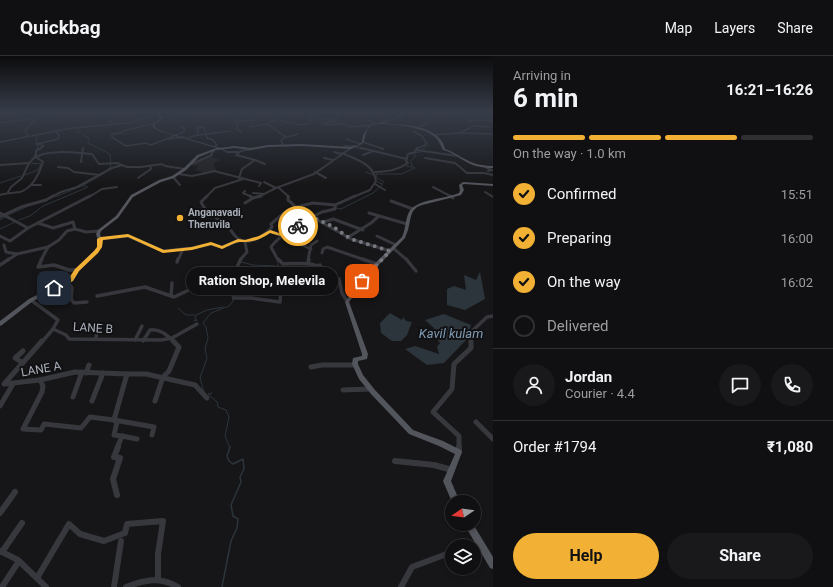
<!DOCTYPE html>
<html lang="en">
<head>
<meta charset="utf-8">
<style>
	body { margin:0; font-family:Roboto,sans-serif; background:#19191b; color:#f1f3f6; height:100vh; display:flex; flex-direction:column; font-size:15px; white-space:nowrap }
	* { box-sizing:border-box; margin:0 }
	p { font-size:13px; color:#9c9d9f }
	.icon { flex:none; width:22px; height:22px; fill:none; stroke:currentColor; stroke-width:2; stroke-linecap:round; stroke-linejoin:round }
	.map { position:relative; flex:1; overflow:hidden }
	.drawer { display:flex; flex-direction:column; background:#101012; width:340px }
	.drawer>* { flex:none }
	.needle { width:26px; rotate:257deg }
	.buttons { position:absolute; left:445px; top:439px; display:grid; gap:8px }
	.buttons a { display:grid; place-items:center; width:36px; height:36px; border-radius:50%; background:#101012; box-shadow:0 2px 6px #0003,0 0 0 1px #303032; font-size:20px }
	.pin { position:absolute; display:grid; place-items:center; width:34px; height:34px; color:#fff; margin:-17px; border-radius:8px; box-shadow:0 2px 6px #0006 }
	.courier { position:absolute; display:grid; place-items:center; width:40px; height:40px; margin:-20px; border:3px solid #f2b134; border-radius:50%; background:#fff; color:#222; box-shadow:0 1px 5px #0007 }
	.bubble { position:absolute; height:28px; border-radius:14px; background:#101012; box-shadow:0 2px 6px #0003,0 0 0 1px #303032; font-size:13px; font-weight:700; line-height:28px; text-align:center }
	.headline em { font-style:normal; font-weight:700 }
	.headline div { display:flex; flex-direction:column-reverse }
	.headline { display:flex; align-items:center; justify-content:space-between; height:68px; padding:0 20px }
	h1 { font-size:26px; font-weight:700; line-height:30px }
	.bar { display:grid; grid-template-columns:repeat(4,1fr); gap:6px 4px; align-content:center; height:48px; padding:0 20px }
	.bar i { height:5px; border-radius:3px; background:#303032 }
	.bar .on { background:#f2b134 }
	.bar p { grid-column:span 4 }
	.line { display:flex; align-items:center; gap:10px; padding:0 20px; border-top:1px solid #303032 }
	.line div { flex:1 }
	.round { display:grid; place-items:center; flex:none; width:42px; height:42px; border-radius:21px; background:#19191b }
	ol { padding:0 20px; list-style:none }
	li { display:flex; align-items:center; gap:12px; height:44px }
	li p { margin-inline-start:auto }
	li .icon { padding:4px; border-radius:50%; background:#f2b134; color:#111; stroke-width:4 }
	li:last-child { color:#9c9d9f }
	li i { width:22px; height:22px; border:2px solid #303032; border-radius:50% }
	.button { display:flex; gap:8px; margin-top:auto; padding:8px 20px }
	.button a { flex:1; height:46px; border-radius:24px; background:#f2b134; color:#111; font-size:16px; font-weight:700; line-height:46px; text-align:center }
	.button a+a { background:#19191b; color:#f1f3f6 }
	header { display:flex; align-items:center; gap:24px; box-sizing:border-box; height:56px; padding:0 20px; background:#101012; border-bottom:1px solid #303032 }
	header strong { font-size:19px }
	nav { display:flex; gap:22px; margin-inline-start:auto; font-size:14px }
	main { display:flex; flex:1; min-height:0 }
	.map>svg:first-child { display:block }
	.built { fill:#222225 }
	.water { fill:#2c353c }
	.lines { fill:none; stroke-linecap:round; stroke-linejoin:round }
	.stream-far1 { stroke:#2c353c; stroke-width:1 }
	.stream { stroke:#2c353c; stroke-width:1.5 }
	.minor-far5 { stroke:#37383d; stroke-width:1.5 }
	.minor-far4 { stroke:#37383d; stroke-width:2 }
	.minor-far3 { stroke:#37383d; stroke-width:3 }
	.minor-far2 { stroke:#37383d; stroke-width:3.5 }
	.minor-far1 { stroke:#37383d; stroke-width:5 }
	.minor { stroke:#37383d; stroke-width:6 }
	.major { fill:#53555c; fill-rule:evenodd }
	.route { fill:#f2b134 }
	.done { stroke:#757880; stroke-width:4; stroke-dasharray:0 7.2 }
	.poi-dot { fill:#f2b134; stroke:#111113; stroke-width:1.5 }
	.labels { text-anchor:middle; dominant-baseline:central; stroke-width:4; stroke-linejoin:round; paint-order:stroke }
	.far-poi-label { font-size:10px; font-weight:bold; fill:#a8adb8; stroke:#111113; text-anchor:start }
	.street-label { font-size:12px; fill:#a8adb8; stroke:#111113 }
	.water-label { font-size:13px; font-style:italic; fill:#7f9bb3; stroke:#111113 }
</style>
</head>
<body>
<header>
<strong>Quickbag</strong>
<nav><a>Map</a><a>Layers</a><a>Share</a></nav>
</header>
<main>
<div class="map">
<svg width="493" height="531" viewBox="0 0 493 531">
	<rect width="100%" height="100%" fill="#161618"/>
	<!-- built -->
	<path class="built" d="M209,100L221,104L213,107L216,113L213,115L204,117L195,114L198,110L191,109Z"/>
	<!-- water -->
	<g class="water">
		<path d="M480,216L485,243L465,254L447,249V233L454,230L466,234L464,219L476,224Z"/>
		<path d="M390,257L402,264L403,261L406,265L412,266L407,279L401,285H392L381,277L380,267Z"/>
		<path d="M444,258L471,269L466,284L444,307L427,309L405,293L415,290L439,298L437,291L440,287L433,278L434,272L425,264Z"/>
	</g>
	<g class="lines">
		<!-- stream-far1 -->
		<g class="stream-far1">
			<path d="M462,59L493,63"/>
			<path d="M76,72L78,73L77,75L89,82L88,87L110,98L111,110L108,113"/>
			<path d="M421,94L429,89L427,86"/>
			<path d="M34,101L38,90L35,88L38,86H36L37,80"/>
			<path d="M412,108L410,106L415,101L414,97L420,96"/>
			<path d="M406,110L411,111"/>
			<path d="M366,116L374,119"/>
			<path d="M25,119L38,114L41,108L30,107"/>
			<path d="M384,126L377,122L376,118H401L415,112L412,111V108"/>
			<path d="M0,127L21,120"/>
			<path d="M87,130H82L103,118"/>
			<path d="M373,137L383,128L377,126"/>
			<path d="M55,141L82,130"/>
			<path d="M336,152L341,153L373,137"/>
			<path d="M8,159L26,151"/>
			<path d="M0,164L5,161"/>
			<path d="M19,164L30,160L43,150L88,131"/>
			<path d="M0,173L15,166"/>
			<path d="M241,206L253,209L278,210V205"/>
			<path d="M230,227V221L235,211"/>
			<path d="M178,252L186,259H195"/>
			<path d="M194,265L197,264L195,263L196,259L207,254L223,251"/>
			<path d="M204,336L200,322L207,302L205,293L208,282L206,271L203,267L211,257L229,250L233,245L230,230"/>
			<path d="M212,337L208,338L217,346L218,351L226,354L229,361L225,380L230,392"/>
		</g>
		<!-- stream -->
		<path class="stream" d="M222,531L231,485L237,472L238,463L233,460L231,449L241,426L240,421L244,413L243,403L233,408L229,405L227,400L230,391"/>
		<!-- minor-far5 -->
		<g class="minor-far5">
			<path d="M110,56V65L112,66"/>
			<path d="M216,56L234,59L241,65L255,64"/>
			<path d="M339,56V59L335,64L351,71L371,69"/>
			<path d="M394,56H401"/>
			<path d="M446,56L463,60L467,63L466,64L471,65"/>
			<path d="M322,58L328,56L338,58"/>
			<path d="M99,59H110"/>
			<path d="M162,62L202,56"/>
			<path d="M239,64L235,66L238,70L237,73L241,76"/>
			<path d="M330,64L334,66L322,67L326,69L342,68"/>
			<path d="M369,64L374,67"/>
			<path d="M269,66L278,64L299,69L311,67L310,62L335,64"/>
			<path d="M470,66L477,64L493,65"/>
			<path d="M0,67L38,62L50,57L48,56"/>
			<path d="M155,67L123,75L122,77L112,78V81L126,90L146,87L151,89L184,76V72L182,71"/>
			<path d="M250,71C255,70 262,68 267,68C269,68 282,79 286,81"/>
			<path d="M419,71L426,68V62L428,60"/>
			<path d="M413,75L422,80L426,86L425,89L416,93"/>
			<path d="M461,76L474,70L489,71"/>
			<path d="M198,79L231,75"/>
			<path d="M435,79L457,77L493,78"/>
			<path d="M28,80L25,74L36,63"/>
			<path d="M187,82L198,79L197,72L204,71L207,82L213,84L217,89L215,90"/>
			<path d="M168,83L185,81"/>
			<path d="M346,83L361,88"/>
			<path d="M0,86L72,72L128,67L158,58"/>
			<path d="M363,86L383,93"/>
			<path d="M283,89L281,85L283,82L298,78"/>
			<path d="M344,90H357"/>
			<path d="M356,91L365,93"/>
			<path d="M220,92L222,93"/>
			<path d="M39,93L44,90L37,88L58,83L59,79L55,75"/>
			<path d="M349,93L351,92"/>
		</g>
		<!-- minor-far4 -->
		<g class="minor-far4">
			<path d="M220,92L227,96H238"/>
			<path d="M361,92L407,103"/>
			<path d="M381,92L383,93"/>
			<path d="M251,93L241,95L236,99L255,104"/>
			<path d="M416,94L458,100"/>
			<path d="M334,96L341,98"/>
			<path d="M342,97C357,104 373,107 376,125L370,134L353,141"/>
			<path d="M363,99L371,96"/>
			<path d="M324,102L333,104"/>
			<path d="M425,102L455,107L467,117H484L493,119"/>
			<path d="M81,106L83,92"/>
			<path d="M29,107C31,105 33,102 36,101C48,93 78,97 92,98L99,108L117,107L122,109"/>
			<path d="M0,109L29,107L22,122L11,131L8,136"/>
			<path d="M189,109L212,99L211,98L214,95L212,94"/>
			<path d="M58,111L68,112L74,116L100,119"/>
			<path d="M485,111L492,114L488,115"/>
			<path d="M214,115L261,127L259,130"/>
			<path d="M315,116L326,122"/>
			<path d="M375,116C387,116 398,114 408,107L406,105L408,98L415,96L417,92"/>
			<path d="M179,118L192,120L215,115"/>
			<path d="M173,121L180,129"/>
			<path d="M138,122L151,113L150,110"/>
			<path d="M239,122L242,113L255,104L265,108"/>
			<path d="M375,128L385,134"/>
			<path d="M32,129H41"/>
			<path d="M278,131L289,141"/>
			<path d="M433,131L452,141"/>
			<path d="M276,132L314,118L351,92"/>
			<path d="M245,135L243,137L252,141"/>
			<path d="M485,136L493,141"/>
			<path d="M253,137L264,138"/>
			<path d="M0,139C6,137 13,137 20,136C33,132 39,118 43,106L36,101V95L41,92"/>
			<path d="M51,141L61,136L77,131L112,112L122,109L127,111H141L162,108L165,110L185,113"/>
			<path d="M89,141L102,133L117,131"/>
			<path d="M206,141L215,132L243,123"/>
			<path d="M256,141C263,140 269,135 276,132L264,126"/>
		</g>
		<!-- minor-far3 -->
		<g class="minor-far3">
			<path d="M207,140L201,146C206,158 217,161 227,169C231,173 233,180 239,183C249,190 266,179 272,171L271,168C279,161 286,154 296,151L312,161L322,156L335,153V149L355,140"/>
			<path d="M250,140L253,142"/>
			<path d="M288,140V144L296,151L313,147L335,149"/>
			<path d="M450,140L453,142"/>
			<path d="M391,145L413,153"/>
			<path d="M245,147L253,142L261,140"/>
			<path d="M0,157L28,172"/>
			<path d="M369,157L407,168"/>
			<path d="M0,161L21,151L46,144L53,140"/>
			<path d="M324,166L333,163L363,174"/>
			<path d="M38,167L53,172L73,166L75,173L86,176L99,175"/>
			<path d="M270,175L283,180"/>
			<path d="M0,180L10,185L28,172L90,140"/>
			<path d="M377,180L396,189"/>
			<path d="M347,182L371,167L379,160"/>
			<path d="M100,183L128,180L163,195L192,192L211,188L222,191L240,184"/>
			<path d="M300,188L311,193"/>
			<path d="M4,189L6,196L17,198"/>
			<path d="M393,192L407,204"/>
			<path d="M322,197L323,193L327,191L365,204"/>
			<path d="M8,204L17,198L48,191"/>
			<path d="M41,204L48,191L59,184L67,175L75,173"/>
			<path d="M178,204L183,193"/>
			<path d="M240,204L247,196L245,186"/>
			<path d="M278,204L271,191C281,178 298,169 312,161L351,183L390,195"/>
			<path d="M308,204L311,189L317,185"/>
		</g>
		<!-- minor-far2 -->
		<g class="minor-far2">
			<path d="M42,203L38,211L54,209L69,214H77"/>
			<path d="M241,203L232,221L234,242H251L280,246L282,218"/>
			<path d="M278,203L283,208C306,207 314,206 335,217"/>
			<path d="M362,203L377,208"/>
			<path d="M406,203L416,215"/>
			<path d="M177,206L178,203"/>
			<path d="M308,207L309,203"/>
			<path d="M0,209L9,203"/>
			<path d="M300,215L320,209"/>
			<path d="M339,223L342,237L347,245"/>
			<path d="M68,226L72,232L71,243L74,247L87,246"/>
			<path d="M97,240L145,231L174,241L206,226L233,229"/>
			<path d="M171,240L172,227"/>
			<path d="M31,244L58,264L53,273L42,286"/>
			<path d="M53,273L66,279L69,283L161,284L172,282L197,268"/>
			<path d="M96,282L98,268"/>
			<path d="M135,284L142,270"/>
			<path d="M143,285L150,274C160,272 168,280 174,286"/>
			<path d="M471,286L470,277L487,261L493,260"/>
		</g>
		<!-- minor-far1 -->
		<g class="minor-far1">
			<path d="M23,295L15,302L23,307"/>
			<path d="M311,311L322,309H355"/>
			<path d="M75,316L127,318L114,364L90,361L81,372L44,368L41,374L23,373L42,336L43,330L40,324Z"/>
			<path d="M86,317L89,309"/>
			<path d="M127,318H146L195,329L207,342"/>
			<path d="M40,324L4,328L42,285"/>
			<path d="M343,334L370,333"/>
			<path d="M73,341L82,316"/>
			<path d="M92,345L103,317"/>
			<path d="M155,345L163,321L169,315L179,291L173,285"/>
			<path d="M0,350L13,328"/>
			<path d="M114,364L117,366L114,379L122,380L117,392"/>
			<path d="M114,364L154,371L152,379"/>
			<path d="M476,366L493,383"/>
			<path d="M122,380L137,383"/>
			<path d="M459,392V380L433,356L452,333L454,308L471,292V285"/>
		</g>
		<!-- minor -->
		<g class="minor">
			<path d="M459,391V396"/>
			<path d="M395,405L434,409L452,414"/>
			<path d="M117,439L113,423L120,402L114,401L118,391"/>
			<path d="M0,457L15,436"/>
			<path d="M474,492L482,491"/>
			<path d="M0,495L18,504L46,531"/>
			<path d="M2,496L22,467"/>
			<path d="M37,522L69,468L80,478L104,485L125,477L127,468L163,465L158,498V523"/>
			<path d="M2,531L19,505"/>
			<path d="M114,531L121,485"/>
			<path d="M126,531C144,524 160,520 178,531"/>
			<path d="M401,531L412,511L452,496"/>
		</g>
		<!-- major -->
		<g class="major">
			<path d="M157,56H159L160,59L163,62L154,69L156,72L164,76L220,92L234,90L251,92L268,89L302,88L351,91L358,89L362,86L363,79L370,69L399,61L400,56H402L401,61L382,67C400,69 429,68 441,84C443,86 444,90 445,93C453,95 458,100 465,103C474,108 483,110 493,110V112C482,112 472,110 463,104C456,100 451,96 443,94C440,88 438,82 432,79C428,76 423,74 418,73C410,70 377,65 371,70C366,74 365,81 364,86L360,89L351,93L302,90L268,91L251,94L234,92L216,94L199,101L186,114L174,122L161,126L133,141L118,162L101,175L100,178L102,184V191L79,215L73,225L33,245L2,269L0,270V265L29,243L69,223L76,213L98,191V184L96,178L98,174L116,160L131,139L159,124L172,120L184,112L197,99L217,92L162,76L154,72L152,69L161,62L158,59Z"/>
			<path d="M463,126L493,128V130L464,128L462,129L464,134L461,139L450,142L422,149L417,151L413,155L411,160L408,174L405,182L371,217L349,246L368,298L367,303L358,305V308L363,319L375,334L413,374L443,385L461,394L462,396L451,425L460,446H452L443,425L455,398L439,390L409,378L371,338L359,323L352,308L353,302L362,300V298L345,246L367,215L402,181C406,173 405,164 409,156C416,143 446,143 459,137L460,134L459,129Z"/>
			<path d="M464,468H473L493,501V513L490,512Z"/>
		</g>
	</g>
	<!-- sky -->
	<linearGradient id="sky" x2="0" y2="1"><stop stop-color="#0c0c0d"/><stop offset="0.43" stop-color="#363c48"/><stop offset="1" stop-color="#363c48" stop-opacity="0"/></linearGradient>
	<rect width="493" height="130" fill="url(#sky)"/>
	<!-- route -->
	<path class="route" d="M297,169L301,170L284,181L270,177C260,184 253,186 240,186C235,186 227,191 222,193L211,189L192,194L163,197L128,181L103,184L102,191L98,197L79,215L73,225L56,234L51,232L69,222L75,213L94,195L97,191V183L101,181L128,178L164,194L192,191L211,186L222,190L238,183L245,184L259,180L270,174L282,178Z"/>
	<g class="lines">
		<!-- done -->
		<path class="done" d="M298,170L312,161L332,170L351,183L390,195L362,225"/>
	</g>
	<!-- markers -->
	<circle class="poi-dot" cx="180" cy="162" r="4"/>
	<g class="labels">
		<!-- far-poi labels -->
		<g class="far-poi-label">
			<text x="188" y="156">Anganavadi,<tspan x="188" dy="12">Theruvila</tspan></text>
		</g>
		<!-- street labels -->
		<g class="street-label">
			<text transform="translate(93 272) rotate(4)">LANE B</text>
			<text transform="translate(41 313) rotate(-10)">LANE A</text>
		</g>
		<!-- water labels -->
		<g class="water-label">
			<text x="451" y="277">Kavil kulam</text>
		</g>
	</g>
</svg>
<div class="buttons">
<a><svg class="needle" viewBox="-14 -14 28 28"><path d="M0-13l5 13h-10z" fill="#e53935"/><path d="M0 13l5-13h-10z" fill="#9c9d9f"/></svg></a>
<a><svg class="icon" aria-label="layers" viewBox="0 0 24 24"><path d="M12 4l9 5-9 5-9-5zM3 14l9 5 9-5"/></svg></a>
</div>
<div class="pin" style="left:362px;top:225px;background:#ea580c"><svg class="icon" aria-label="bag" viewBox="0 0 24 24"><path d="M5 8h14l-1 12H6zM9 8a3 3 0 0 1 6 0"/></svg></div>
<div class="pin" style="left:54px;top:232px;background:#1f2937"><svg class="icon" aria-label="home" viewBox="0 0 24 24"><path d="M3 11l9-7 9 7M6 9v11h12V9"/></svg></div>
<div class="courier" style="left:298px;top:170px"><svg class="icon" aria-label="bike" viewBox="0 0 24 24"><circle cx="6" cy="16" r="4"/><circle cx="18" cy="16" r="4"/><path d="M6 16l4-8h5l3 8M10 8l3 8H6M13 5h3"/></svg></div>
<div class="bubble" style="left:186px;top:211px;width:152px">Ration Shop, Melevila</div>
</div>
<section class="drawer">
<div class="headline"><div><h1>6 min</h1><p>Arriving in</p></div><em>16:21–16:26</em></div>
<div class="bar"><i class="on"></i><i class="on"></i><i class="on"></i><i></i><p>On the way · 1.0 km</p></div>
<ol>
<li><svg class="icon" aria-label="check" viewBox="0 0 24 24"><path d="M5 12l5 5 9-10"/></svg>Confirmed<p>15:51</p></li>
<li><svg class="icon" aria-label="check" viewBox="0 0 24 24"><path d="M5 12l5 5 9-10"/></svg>Preparing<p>16:00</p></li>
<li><svg class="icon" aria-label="check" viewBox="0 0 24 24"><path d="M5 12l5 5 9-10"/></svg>On the way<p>16:02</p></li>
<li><i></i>Delivered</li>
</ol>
<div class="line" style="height:72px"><a class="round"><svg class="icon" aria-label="person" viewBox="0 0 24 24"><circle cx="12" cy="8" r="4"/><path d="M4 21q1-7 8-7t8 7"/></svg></a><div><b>Jordan</b><p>Courier · 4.4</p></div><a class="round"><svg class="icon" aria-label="chat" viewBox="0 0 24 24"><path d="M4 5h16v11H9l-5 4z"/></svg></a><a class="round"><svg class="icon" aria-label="phone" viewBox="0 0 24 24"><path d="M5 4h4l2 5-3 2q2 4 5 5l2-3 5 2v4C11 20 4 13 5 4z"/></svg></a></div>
<div class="line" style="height:52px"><div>Order #1794</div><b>₹1,080</b></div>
<div class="button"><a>Help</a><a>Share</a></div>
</section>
</main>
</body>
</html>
